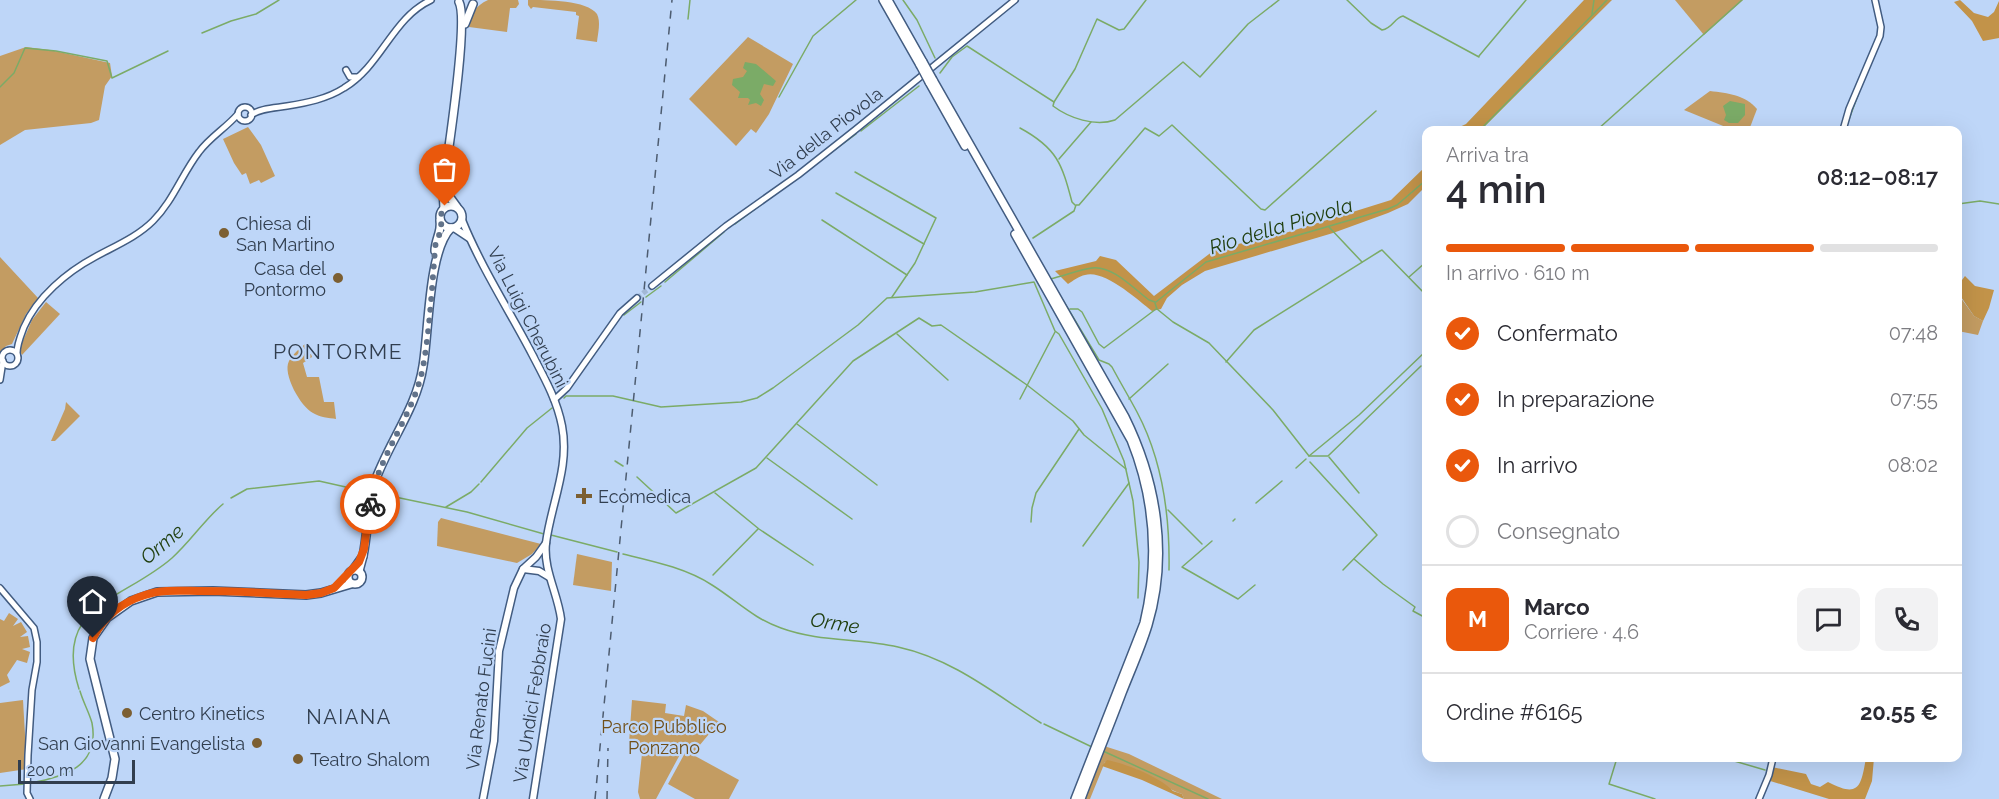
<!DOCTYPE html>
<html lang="it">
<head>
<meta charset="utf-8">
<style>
	body { margin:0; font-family:Raleway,sans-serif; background:#f2f2f3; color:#2b2b33; height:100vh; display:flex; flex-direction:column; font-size:22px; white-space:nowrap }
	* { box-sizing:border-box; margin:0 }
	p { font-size:20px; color:#7c7c81 }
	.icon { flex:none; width:33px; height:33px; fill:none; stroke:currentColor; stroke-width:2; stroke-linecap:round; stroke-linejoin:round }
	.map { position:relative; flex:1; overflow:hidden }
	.panel { position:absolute; left:1422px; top:126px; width:540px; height:636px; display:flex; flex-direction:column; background:#fff; border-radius:12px; box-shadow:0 6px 24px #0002 }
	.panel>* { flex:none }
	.scale { position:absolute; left:18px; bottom:15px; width:117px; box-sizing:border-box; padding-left:6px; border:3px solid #313e4f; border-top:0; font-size:16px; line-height:21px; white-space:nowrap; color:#313e4f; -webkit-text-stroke:4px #bed6f8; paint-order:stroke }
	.pin { position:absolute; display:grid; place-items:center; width:51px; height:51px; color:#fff; margin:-62px -26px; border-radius:50% 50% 50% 0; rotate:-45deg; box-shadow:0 0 6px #0007 }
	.pin .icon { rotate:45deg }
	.courier { position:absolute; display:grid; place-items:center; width:60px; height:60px; margin:-30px; border:4px solid #ea580c; border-radius:50%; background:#fff; color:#222; box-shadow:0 2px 8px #0007 }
	.headline em { font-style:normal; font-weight:600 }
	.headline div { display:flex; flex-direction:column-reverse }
	.headline { display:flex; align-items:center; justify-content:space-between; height:102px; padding:0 24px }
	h1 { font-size:39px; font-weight:600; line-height:45px }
	.bar { display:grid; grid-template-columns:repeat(4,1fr); gap:9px 6px; align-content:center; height:72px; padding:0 24px }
	.bar i { height:8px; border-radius:4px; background:#e1e1e2 }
	.bar .active { background:#ea580c }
	.bar p { grid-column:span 4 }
	.line { display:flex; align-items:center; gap:15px; padding:0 24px; border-top:2px solid #e1e1e2 }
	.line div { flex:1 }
	.round { display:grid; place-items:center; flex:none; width:63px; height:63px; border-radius:12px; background:#f2f2f3 }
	ol { padding:0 24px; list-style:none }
	li { display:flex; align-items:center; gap:18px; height:66px }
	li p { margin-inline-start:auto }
	li .icon { padding:6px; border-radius:50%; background:#ea580c; color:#fff; stroke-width:4 }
	li:last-child { color:#7c7c81 }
	li i { width:33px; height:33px; border:3px solid #e1e1e2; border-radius:50% }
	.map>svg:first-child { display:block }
	.green { fill:#c39c62 }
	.forest { fill:#c29349 }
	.water { fill:#7bab67 }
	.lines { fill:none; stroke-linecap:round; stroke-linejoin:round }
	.stream { stroke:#7bab67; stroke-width:1.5 }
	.tertiary-tunnel { stroke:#a2b8d6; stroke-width:5; stroke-dasharray:5 2.5; stroke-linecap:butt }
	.tertiary-casing { stroke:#425c81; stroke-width:8 }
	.secondary-casing { stroke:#425c81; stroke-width:9 }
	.primary-casing { stroke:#425c81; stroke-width:10 }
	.trunk-casing { stroke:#425c81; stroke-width:10 }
	.tertiary { stroke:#fff; stroke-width:5 }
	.secondary { stroke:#fff; stroke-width:6 }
	.primary { stroke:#fff; stroke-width:7 }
	.trunk { stroke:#fff; stroke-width:7 }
	.rail { stroke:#4d5c70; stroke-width:1.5; stroke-dasharray:8 8; stroke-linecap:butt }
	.trunk-bridge-casing { stroke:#425c81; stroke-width:10; stroke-linecap:butt }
	.trunk-bridge { stroke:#fff; stroke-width:7 }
	.done { stroke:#62738a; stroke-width:6; stroke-dasharray:0 10.8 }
	.route { stroke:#ea580c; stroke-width:8 }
	.poi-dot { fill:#7c5f32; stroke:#bed6f8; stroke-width:2 }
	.labels { text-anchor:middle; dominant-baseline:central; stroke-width:4.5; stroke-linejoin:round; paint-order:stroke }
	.street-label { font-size:18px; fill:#313e4f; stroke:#bed6f8 }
	.poi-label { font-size:18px; fill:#313e4f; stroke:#bed6f8; text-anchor:start }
	.park-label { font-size:18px; fill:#704f18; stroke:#bed6f8 }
	.water-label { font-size:20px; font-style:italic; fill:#203f0f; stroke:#bed6f8 }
	.neighbourhood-label { font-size:20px; letter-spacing:1.5px; fill:#313e4f; stroke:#bed6f8 }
	.quarter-label { font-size:21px; letter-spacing:1.5px; fill:#313e4f; stroke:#bed6f8 }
</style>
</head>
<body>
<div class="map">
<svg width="1999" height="799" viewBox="0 0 1999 799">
	<rect width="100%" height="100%" fill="#bed6f8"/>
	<!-- green -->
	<g class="green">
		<path d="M488,0H518L519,4L516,8H510L507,32L469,27C471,14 475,6 488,0Z"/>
		<path d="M528,0C547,0 587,0 597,14C601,22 598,33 597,42L576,39L579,16L576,15V12L533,7L531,9L528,5Z"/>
		<path d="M1675,0H1743L1704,35Z"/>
		<path d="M748,37L793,64L769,114L756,133L751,129L736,146L689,99Z"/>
		<path d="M26,47L50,50L110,63L112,76L105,86L99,120L91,123L25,130L0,145V56Z"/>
		<path d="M1710,91C1728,93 1745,95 1757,109L1749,130H1733L1684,110Z"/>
		<path d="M248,127L261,145L275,176L261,183L259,180L250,184L246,173L242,175L234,163L223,139Z"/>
		<path d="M0,257L38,298L26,314L12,344L6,346L0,354Z"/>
		<path d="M1958,294L1974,316L1983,321L1978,335L1958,331Z"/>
		<path d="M46,302L60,314L22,355L19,350L32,320Z"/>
		<path d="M305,344L306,349H303L304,351L310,350L312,357L303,363L307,377H319L324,402H334L336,419C329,418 319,417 313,413C301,407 282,374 289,361C292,355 300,348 305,344Z"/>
		<path d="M66,402L80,416L55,441H51L65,409Z"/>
		<path d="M441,518L541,544L532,554L517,563L437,546L438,522Z"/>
		<path d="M577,554L612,562L611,591L573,585Z"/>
		<path d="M9,613L18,619L13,626L21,622L27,632L20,637L28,636L30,647L22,649L30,652L27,663L17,660L7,675L10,682L0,687V619L4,621Z"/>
		<path d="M23,700L27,769L0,773V703Z"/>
		<path d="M632,700L666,704L665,713L684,716L686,705L703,711L719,722L694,752L684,747L656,799H640L638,792L643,744L629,743Z"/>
		<path d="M1104,746L1129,754L1222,799H1184L1182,794C1169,790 1159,782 1147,775C1134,767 1120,765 1105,762L1090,799H1083Z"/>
		<path d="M686,751L739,780L729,799H695L668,784Z"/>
	</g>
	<!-- forest -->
	<g class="forest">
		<path d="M1584,0H1612L1481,130H1453L1466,124Z"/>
		<path d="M1960,0L1974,13L1988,17L1994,12L1999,1V38L1983,41L1972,21L1954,2Z"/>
		<path d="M1426,166V186L1408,204L1388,213L1333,233L1205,271L1182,285L1167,298L1161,309L1152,311C1138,300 1104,269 1085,275C1079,276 1073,281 1068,284L1055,271L1096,261L1100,256L1116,260L1154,296L1217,248L1269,238L1391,200Z"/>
		<path d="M1965,276L1975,286L1994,290L1989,308L1983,321L1974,316L1959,294V284Z"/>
		<path d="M1866,758H1874L1872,781L1865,799H1829L1767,780L1772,767L1806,774L1811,784L1820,787L1828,782C1860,799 1861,785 1866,758Z"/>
		<path d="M1107,760C1127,764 1160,777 1173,791L1182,794L1184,799L1142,780L1102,766Z"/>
	</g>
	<!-- water -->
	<g class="water">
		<path d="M745,62L756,64L776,81L773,86L764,84L760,94L764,100L761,106L756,103L748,105L750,100L748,98H738L740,92L732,85L733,79L743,77L747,71L743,68Z"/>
		<path d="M1730,101L1745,104V115L1738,123H1729L1724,120L1726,115L1723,106Z"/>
	</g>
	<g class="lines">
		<!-- stream -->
		<g class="stream">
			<path d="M903,0L917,20L935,58"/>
			<path d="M1347,0L1371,23L1382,30C1393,28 1394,18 1403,16L1479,57"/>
			<path d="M1592,14L1594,0"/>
			<path d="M688,19L690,0"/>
			<path d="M202,33L231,21L256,14L279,0"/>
			<path d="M1479,56L1526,0"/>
			<path d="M940,73L952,57L967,46L1054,102L1053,106C1069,118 1095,127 1115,120L1183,62L1200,77L1248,24L1279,0"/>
			<path d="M1864,79L1875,54"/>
			<path d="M0,87L14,73L25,48L56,51L107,61L112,78L168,51"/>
			<path d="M779,97L813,36L856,0"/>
			<path d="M1054,102L1075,69L1097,19L1119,30L1124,29L1146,0"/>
			<path d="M1848,122L1858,95"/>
			<path d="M1020,128C1057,148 1062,164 1072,202L1075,205"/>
			<path d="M1480,130L1607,0"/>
			<path d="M1597,130L1742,0"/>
			<path d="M861,131L919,86"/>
			<path d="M1059,159L1091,122"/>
			<path d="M855,172L936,218L915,263L892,297"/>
			<path d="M836,193L924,244"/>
			<path d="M1958,204L1980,201L1999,204"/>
			<path d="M822,220L907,275"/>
			<path d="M735,224L856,134"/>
			<path d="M1329,227L1362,262"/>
			<path d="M1033,238L1074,211L1076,205H1079L1145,128L1159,136L1172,125L1261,209L1265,210L1376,111"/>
			<path d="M1409,277L1426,262"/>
			<path d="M665,282L724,232"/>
			<path d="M646,297L661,286"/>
			<path d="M1155,302L1149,300C1134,289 1112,265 1092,268C1078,270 1064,276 1050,279L1099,360L1109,364L1112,367C1120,382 1129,397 1137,412C1163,461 1170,515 1169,570"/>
			<path d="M1156,302L1206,262L1388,209L1397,205L1426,180"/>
			<path d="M1155,303L1157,309L1173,322L1209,343L1273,410L1309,456"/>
			<path d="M1070,309H1078L1082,312L1099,344L1104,348L1156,309"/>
			<path d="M624,315L641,302"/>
			<path d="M897,334L948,380"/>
			<path d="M1226,362L1254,330L1380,251L1382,250L1426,295"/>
			<path d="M564,398L566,396H613L661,407L741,402L757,398L773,388L858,325L887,298L975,292L1034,282L1055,331L1059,334L1102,409L1124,461L1133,501L1139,562L1138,598"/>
			<path d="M1020,399L1055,332"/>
			<path d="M1129,399L1168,364"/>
			<path d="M797,424L877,485"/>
			<path d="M1309,456L1359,415L1426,351"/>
			<path d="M1310,456H1328L1421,366"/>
			<path d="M1329,457L1359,493"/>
			<path d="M767,458L852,519"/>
			<path d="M615,461L623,466"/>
			<path d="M1310,462L1377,535L1343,570"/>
			<path d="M1296,468L1306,459"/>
			<path d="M637,477L676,513L756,468L853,361L919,318L932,326L941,325L1027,385L1073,421L1084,435L1126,469"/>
			<path d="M481,482L527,428L552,408"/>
			<path d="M376,493L467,512L544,534"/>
			<path d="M715,493L759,529L813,565"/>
			<path d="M231,498L247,489L319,481L368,492"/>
			<path d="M1256,503L1282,481"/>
			<path d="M446,507L471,492L479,484"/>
			<path d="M1168,510L1202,544"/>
			<path d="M1233,521L1235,519"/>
			<path d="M1031,522L1032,508L1036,493L1079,429"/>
			<path d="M551,535L617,552"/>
			<path d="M1212,541L1182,567L1238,599L1255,585"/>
			<path d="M1083,546L1129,483"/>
			<path d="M623,554C652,561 686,568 712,585C736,600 754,619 781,628C819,642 859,638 898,647C953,659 995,694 1041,723"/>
			<path d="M1354,559L1383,584L1415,607L1413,611L1426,618"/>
			<path d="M713,575L758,529"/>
			<path d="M79,689C52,604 123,601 172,558C191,541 204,520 223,504"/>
			<path d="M1044,724L1092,747"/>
			<path d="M1103,751L1208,799"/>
			<path d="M1617,758L1609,784L1655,799"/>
			<path d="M1724,758L1765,770"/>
			<path d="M30,783C65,777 100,766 92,723C89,712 83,702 80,691"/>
			<path d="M0,786L25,784"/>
		</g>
		<!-- tertiary-tunnel -->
		<path class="tertiary-tunnel" d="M637,298L652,286"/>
		<defs>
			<g id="tertiary">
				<path d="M346,70L350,77H358"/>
				<circle cx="245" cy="114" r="7"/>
				<path d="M251,115C261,108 275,108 287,106C306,103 327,99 344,88C382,65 392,18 431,0"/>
				<path d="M1843,130L1849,109L1880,36L1881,27L1875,0"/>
				<path d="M652,286L726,226L798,175L855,130L1015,0"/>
				<circle cx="10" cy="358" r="8"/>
				<path d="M17,353C17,344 21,335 24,327C37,297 67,272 95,257C115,246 137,237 153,221C173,201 182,174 199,152C210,137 226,128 238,114"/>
				<path d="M0,380L3,361"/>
				<path d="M554,400L567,388L620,313L637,298"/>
				<path d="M0,588L34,628L37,642V662L32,690L28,755L27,793L30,799"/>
				<path d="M1759,799L1769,775L1773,758"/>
			</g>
			<g id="secondary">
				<path d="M462,220C481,267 509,310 532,354C544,377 557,400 562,426C570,467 551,504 546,543C543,569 558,594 561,619L533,799"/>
				<path d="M454,228L469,238"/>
				<path d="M523,569L539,571L549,577"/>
				<path d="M483,799L494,741L499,651L514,588L523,569L536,557L546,543"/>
			</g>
			<g id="primary">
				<path d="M465,24L473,4"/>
				<path d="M447,180L449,196L457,207"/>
				<circle cx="451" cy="217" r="11"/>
				<path d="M444,208L443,189C447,159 469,21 459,2"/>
				<path d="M435,251C435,240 442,231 440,221"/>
				<path d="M363,556C368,532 367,507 374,484C388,443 417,408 423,366C429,332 428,251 451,228"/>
				<circle cx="355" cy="577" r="7"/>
				<path d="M353,570L363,556L359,571"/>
				<path d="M104,799L112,778L115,759L90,659L93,638L107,618L131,601L157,592L213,591L306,595L321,593L351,584"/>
			</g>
			<g id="trunk">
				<path d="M883,0L920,65"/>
				<path d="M888,0L923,62"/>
				<path d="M933,80L1125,417C1157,482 1169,555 1148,625C1141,648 1131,670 1122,693C1109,728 1094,764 1081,799"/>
				<path d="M929,82L965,146"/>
				<path d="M1015,234L1131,440C1155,500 1159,560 1144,623L1075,799"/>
			</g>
		</defs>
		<!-- tertiary casing -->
		<use href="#tertiary" class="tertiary-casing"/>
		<!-- secondary casing -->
		<use href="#secondary" class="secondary-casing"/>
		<!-- primary casing -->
		<use href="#primary" class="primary-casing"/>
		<!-- trunk casing -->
		<use href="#trunk" class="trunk-casing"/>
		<!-- tertiary -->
		<use href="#tertiary" class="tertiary"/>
		<!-- secondary -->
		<use href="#secondary" class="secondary"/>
		<!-- primary -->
		<use href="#primary" class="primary"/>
		<!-- trunk -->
		<use href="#trunk" class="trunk"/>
		<!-- rail -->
		<g class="rail">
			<path d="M595,799L672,0"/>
			<path d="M607,799L608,748"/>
		</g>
		<defs>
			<g id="trunk-bridge">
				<path d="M923,62L933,80"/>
				<path d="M920,65L929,82"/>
			</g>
		</defs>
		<!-- trunk-bridge casing -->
		<use href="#trunk-bridge" class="trunk-bridge-casing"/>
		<!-- trunk-bridge -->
		<use href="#trunk-bridge" class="trunk-bridge"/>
	</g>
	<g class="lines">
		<!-- done -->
		<path class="done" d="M370,504C378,455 414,416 423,367C430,328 432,288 435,249C435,241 441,234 441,227C442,218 439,214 445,206"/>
		<!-- route -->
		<path class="route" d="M93,638C104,617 122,602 145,595C162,589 182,591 200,591C235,591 271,593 306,595L321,593L334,588L359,562L364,549L370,504"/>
	</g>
	<!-- markers -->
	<g class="poi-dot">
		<circle cx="224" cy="233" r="6"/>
		<circle cx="338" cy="278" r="6"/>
		<path d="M581 487h6v6h6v6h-6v6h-6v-6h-6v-6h6z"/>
		<circle cx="127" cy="713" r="6"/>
		<circle cx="257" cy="743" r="6"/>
		<circle cx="298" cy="759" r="6"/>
	</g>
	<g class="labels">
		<!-- street labels -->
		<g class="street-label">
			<text transform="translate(826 133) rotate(-38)">Via della Piovola</text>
			<text transform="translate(528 317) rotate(63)">Via Luigi Cherubini</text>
			<text transform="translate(481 699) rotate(-83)">Via Renato Fucini</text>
			<text transform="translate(532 703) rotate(-81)">Via Undici Febbraio</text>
		</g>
		<!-- poi labels -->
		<g class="poi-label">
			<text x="236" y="223">Chiesa di<tspan x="236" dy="21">San Martino</tspan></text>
			<text x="326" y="268" text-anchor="end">Casa del<tspan x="326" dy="21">Pontormo</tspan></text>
			<text x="598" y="496">Ecomedica</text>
			<text x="139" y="713">Centro Kinetics</text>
			<text x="245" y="743" text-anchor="end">San Giovanni Evangelista</text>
			<text x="310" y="759">Teatro Shalom</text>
		</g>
		<!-- park labels -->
		<g class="park-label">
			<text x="664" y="726">Parco Pubblico<tspan x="664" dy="21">Ponzano</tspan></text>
		</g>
		<!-- water labels -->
		<g class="water-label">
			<text transform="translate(1281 226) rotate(-17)">Rio della Piovola</text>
			<text transform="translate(162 544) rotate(-40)">Orme</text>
			<text transform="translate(835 623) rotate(9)">Orme</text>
		</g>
		<!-- neighbourhood labels -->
		<g class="neighbourhood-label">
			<text x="349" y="717">NAIANA</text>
		</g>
		<!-- quarter labels -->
		<g class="quarter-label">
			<text x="338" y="351">PONTORME</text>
		</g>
	</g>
</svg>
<div class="scale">200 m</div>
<div class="pin" style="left:445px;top:206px;background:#ea580c"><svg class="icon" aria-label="bag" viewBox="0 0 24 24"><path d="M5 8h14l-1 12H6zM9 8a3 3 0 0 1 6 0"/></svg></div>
<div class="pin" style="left:93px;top:638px;background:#1f2937"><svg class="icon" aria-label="home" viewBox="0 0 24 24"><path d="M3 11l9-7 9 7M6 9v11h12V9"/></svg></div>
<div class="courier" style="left:370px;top:504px"><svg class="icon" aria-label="bike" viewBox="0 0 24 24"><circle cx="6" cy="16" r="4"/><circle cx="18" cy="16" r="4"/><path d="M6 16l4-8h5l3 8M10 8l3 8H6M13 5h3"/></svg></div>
<section class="panel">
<div class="headline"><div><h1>4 min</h1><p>Arriva tra</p></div><em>08:12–08:17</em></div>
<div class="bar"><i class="active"></i><i class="active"></i><i class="active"></i><i></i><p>In arrivo · 610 m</p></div>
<ol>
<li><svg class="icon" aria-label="check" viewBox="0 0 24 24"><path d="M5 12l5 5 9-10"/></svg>Confermato<p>07:48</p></li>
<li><svg class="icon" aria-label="check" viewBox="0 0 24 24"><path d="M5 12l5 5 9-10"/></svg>In preparazione<p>07:55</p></li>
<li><svg class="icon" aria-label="check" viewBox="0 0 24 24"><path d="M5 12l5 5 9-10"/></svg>In arrivo<p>08:02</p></li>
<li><i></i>Consegnato</li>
</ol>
<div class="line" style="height:108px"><b class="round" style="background:#ea580c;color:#fff">M</b><div><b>Marco</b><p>Corriere · 4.6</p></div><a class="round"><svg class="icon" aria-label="chat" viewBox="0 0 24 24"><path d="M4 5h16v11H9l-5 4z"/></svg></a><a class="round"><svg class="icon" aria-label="phone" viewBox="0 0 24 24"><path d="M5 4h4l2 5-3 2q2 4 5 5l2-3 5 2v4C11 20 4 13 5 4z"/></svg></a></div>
<div class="line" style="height:78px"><div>Ordine #6165</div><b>20.55 €</b></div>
</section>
</div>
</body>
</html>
